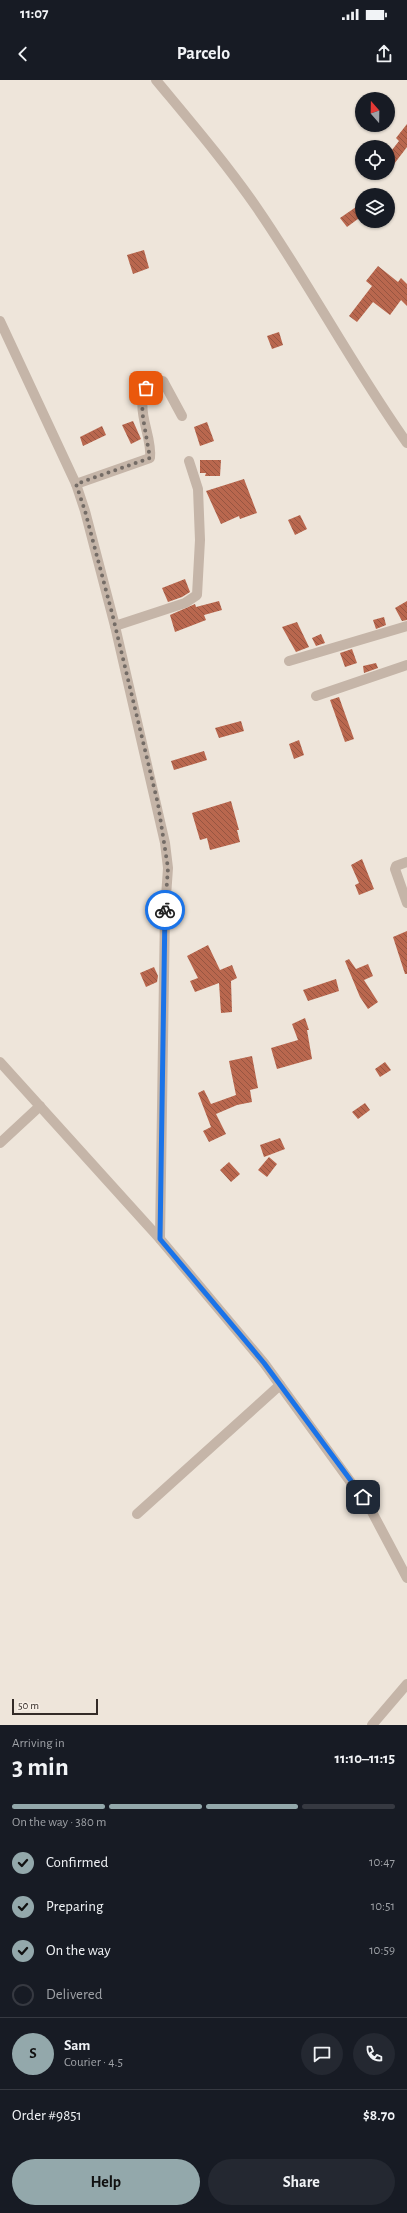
<!DOCTYPE html>
<html lang="en">
<head>
<meta charset="utf-8">
<style>
	body { margin:0; font-family:"Alegreya Sans",sans-serif; background:#242831; color:#f1f3f6; height:100vh; display:flex; flex-direction:column; font-size:15px; white-space:nowrap }
	* { box-sizing:border-box; margin:0 }
	p { font-size:13px; color:#9ea1a6 }
	.icon { flex:none; width:22px; height:22px; fill:none; stroke:currentColor; stroke-width:2; stroke-linecap:round; stroke-linejoin:round }
	.map { position:relative; height:1645px; overflow:hidden }
	.drawer { display:flex; flex-direction:column; background:#171b24; flex:1 }
	.drawer>* { flex:none }
	.needle { width:26px; rotate:340deg }
	.fabs { position:absolute; left:355px; top:12px; display:grid; gap:8px }
	.fabs a { display:grid; place-items:center; width:40px; height:40px; border-radius:50%; background:#171b24; box-shadow:0 1px 3px #0004; font-size:20px }
	.scale { position:absolute; left:12px; bottom:10px; width:86px; box-sizing:border-box; padding-left:4px; border:2px solid #332b27; border-top:0; font-size:11px; line-height:14px; white-space:nowrap; color:#332b27; -webkit-text-stroke:3px #f7efe6; paint-order:stroke }
	.pin { position:absolute; display:grid; place-items:center; width:34px; height:34px; color:#fff; margin:-17px; border-radius:8px; box-shadow:0 2px 6px #0006 }
	.courier { position:absolute; display:grid; place-items:center; width:40px; height:40px; margin:-20px; border:3px solid #1a73e8; border-radius:50%; background:#fff; color:#222; box-shadow:0 1px 5px #0007 }
	.summary em { font-style:normal; font-weight:700 }
	.summary div { display:flex; flex-direction:column-reverse }
	.summary { display:flex; align-items:center; justify-content:space-between; height:68px; padding:0 12px }
	h1 { font-size:26px; font-weight:700; line-height:30px }
	.bar { display:grid; grid-template-columns:repeat(4,1fr); gap:6px 4px; align-content:center; height:48px; padding:0 12px }
	.bar i { height:5px; border-radius:3px; background:#363941 }
	.bar .active { background:#93a8ab }
	.bar p { grid-column:span 4 }
	.line { display:flex; align-items:center; gap:10px; padding:0 12px; border-top:1px solid #363941 }
	.line div { flex:1 }
	.round { display:grid; place-items:center; flex:none; width:42px; height:42px; border-radius:21px; background:#242831 }
	ol { padding:0 12px; list-style:none }
	li { display:flex; align-items:center; gap:12px; height:44px }
	li p { margin-inline-start:auto }
	li .icon { padding:4px; border-radius:50%; background:#93a8ab; color:#111; stroke-width:4 }
	li:last-child { color:#9ea1a6 }
	li i { width:22px; height:22px; border:2px solid #363941; border-radius:50% }
	.button { display:flex; gap:8px; margin-top:auto; padding:8px 12px }
	.button a { flex:1; height:46px; border-radius:24px; background:#93a8ab; color:#111; font-size:16px; font-weight:700; line-height:46px; text-align:center }
	.button a+a { background:#242831; color:#f1f3f6 }
	.status { display:flex; justify-content:space-between; align-items:center; height:28px; padding:0 20px; background:#171b24; direction:ltr }
	.status svg { height:11px; fill:currentColor }
	header { display:flex; justify-content:space-between; align-items:center; height:52px; padding:0 12px; background:#171b24; font-size:18px; font-weight:700 }
	.map>svg:first-child { display:block }
	.building { fill:url(#building-back-hatch) }
	.lines { fill:none; stroke-linecap:round; stroke-linejoin:round }
	.minor { stroke:#c5b5a8; stroke-width:10 }
	.done { stroke:#746c66; stroke-width:4; stroke-dasharray:0 7.2 }
	.route { stroke:#1a73e8; stroke-width:5 }
</style>
</head>
<body>
<div class="status"><b>11:07</b><svg viewBox="0 0 49 12"><path d="M0 12V9h3v3zM5 12V6h3v6zM10 12V3h3v9zM15 12V0h3v12zM26 1h20v11H26zM47 4h2v5h-2z"/></svg></div>
<header><svg class="icon" aria-label="back" viewBox="0 0 24 24"><path d="M15 5l-7 7 7 7"/></svg>Parcelo<svg class="icon" aria-label="share" viewBox="0 0 24 24"><path d="M12 15V3M7 8l5-5 5 5M5 13v7h14v-7"/></svg></header>
<div class="map">
<svg width="407" height="1645" viewBox="0 0 407 1645">
	<defs>
		<pattern id="building-back-hatch" width="6" height="6" patternUnits="userSpaceOnUse"><rect width="6" height="6" fill="#b9674e"/><path d="M-1 5l2 2M0 0l6 6M5-1l2 2" fill="none" stroke="#975541"/></pattern>
	</defs>
	<rect width="100%" height="100%" fill="#eee5da"/>
	<!-- building -->
	<g class="building">
		<path d="M407,44V67L388,92V75L399,61L396,58Z"/>
		<path d="M356,127L362,136L347,147L340,138Z"/>
		<path d="M144,170L149,188L133,194L127,175Z"/>
		<path d="M378,186L398,202L401,198L407,204V226L401,220L390,235L373,222L357,242L349,236L372,206L366,201Z"/>
		<path d="M279,252L283,265L272,269L267,256Z"/>
		<path d="M133,341L141,359L131,364L122,345Z"/>
		<path d="M207,342L214,361L200,366L194,347Z"/>
		<path d="M102,346L106,355L83,366L80,357Z"/>
		<path d="M200,380H221L220,396H205L206,393H200Z"/>
		<path d="M244,399L257,433L240,439L239,436L221,444L206,411Z"/>
		<path d="M300,435L307,449L295,455L288,440Z"/>
		<path d="M185,499L190,512L182,517L168,522L162,508Z"/>
		<path d="M219,521L222,530L204,535L206,540L175,552L170,535L195,524L196,527Z"/>
		<path d="M407,521V540L402,541L395,528Z"/>
		<path d="M384,537L386,545L376,549L373,540Z"/>
		<path d="M297,542L309,567L296,572L282,547Z"/>
		<path d="M321,554L325,563L316,566L312,558Z"/>
		<path d="M352,569L357,583L345,587L340,573Z"/>
		<path d="M376,583L378,588L364,593L363,586Z"/>
		<path d="M339,617L354,659L345,662L330,620Z"/>
		<path d="M241,641L244,651L219,658L215,648Z"/>
		<path d="M299,660L304,675L294,679L289,664Z"/>
		<path d="M204,671L207,680L174,690L171,681Z"/>
		<path d="M231,721L239,750H237L240,762L210,770L207,758L200,760L192,733Z"/>
		<path d="M362,779L374,809L359,815L355,805L359,803L351,785Z"/>
		<path d="M407,851V894H405L393,857Z"/>
		<path d="M208,865L220,890L232,885L237,898L231,901L232,932L221,933L219,903L195,912L190,901L198,898L187,876Z"/>
		<path d="M349,879L356,889L368,884L373,896L364,900L378,922L368,929L360,917L345,881Z"/>
		<path d="M154,887L158,896L157,902L146,907L140,893Z"/>
		<path d="M336,899L339,911L308,921L303,910Z"/>
		<path d="M305,938L309,950H307L312,979L277,989L271,968L298,960L292,944Z"/>
		<path d="M252,976L258,1008L250,1010L252,1022L237,1025L216,1034L226,1054L209,1062L203,1051L211,1047L198,1013L204,1010L211,1024L236,1015L229,981Z"/>
		<path d="M385,982L391,990L380,997L375,989Z"/>
		<path d="M365,1023L370,1030L358,1039L352,1032Z"/>
		<path d="M280,1058L285,1069L264,1077L260,1065Z"/>
		<path d="M269,1077L277,1084L267,1097L258,1090Z"/>
		<path d="M229,1082L240,1094L231,1102L220,1090Z"/>
	</g>
	<g class="lines">
		<!-- minor -->
		<g class="minor">
			<path d="M156,0C190,41 226,83 257,128C310,205 353,287 407,363"/>
			<path d="M0,241L76,404L85,431L115,546L165,763L168,788L165,831L160,1159"/>
			<path d="M76,404L150,378C153,353 130,325 152,301H163L182,336"/>
			<path d="M115,546L185,523L197,515L200,460L198,409L189,381"/>
			<path d="M289,581L407,546"/>
			<path d="M316,616L407,585"/>
			<path d="M407,782L396,786L395,789L407,823"/>
			<path d="M0,982L160,1159L264,1283L371,1430L407,1498"/>
			<path d="M0,1063L40,1026"/>
			<path d="M137,1434L280,1305"/>
			<path d="M372,1645L407,1604"/>
		</g>
	</g>
	<g class="lines">
		<!-- done -->
		<path class="done" d="M146,308L142,323L143,338L150,378L76,404L85,431L112,533L158,724L168,788L165,830"/>
		<!-- route -->
		<path class="route" d="M165,830L160,1159L264,1283L363,1417"/>
	</g>
</svg>
<div class="fabs">
<a><svg class="needle" viewBox="-14 -14 28 28"><path d="M0-13l5 13h-10z" fill="#e53935"/><path d="M0 13l5-13h-10z" fill="#9ea1a6"/></svg></a>
<a><svg class="icon" aria-label="locate" viewBox="0 0 24 24"><circle cx="12" cy="12" r="6"/><path d="M12 2v4M12 18v4M2 12h4M18 12h4"/></svg></a>
<a><svg class="icon" aria-label="layers" viewBox="0 0 24 24"><path d="M12 4l9 5-9 5-9-5zM3 14l9 5 9-5"/></svg></a>
</div>
<div class="scale">50 m</div>
<div class="pin" style="left:146px;top:308px;background:#ea580c"><svg class="icon" aria-label="bag" viewBox="0 0 24 24"><path d="M5 8h14l-1 12H6zM9 8a3 3 0 0 1 6 0"/></svg></div>
<div class="pin" style="left:363px;top:1417px;background:#1f2937"><svg class="icon" aria-label="home" viewBox="0 0 24 24"><path d="M3 11l9-7 9 7M6 9v11h12V9"/></svg></div>
<div class="courier" style="left:165px;top:830px"><svg class="icon" aria-label="bike" viewBox="0 0 24 24"><circle cx="6" cy="16" r="4"/><circle cx="18" cy="16" r="4"/><path d="M6 16l4-8h5l3 8M10 8l3 8H6M13 5h3"/></svg></div>
</div>
<section class="drawer">
<div class="summary"><div><h1>3 min</h1><p>Arriving in</p></div><em>11:10–11:15</em></div>
<div class="bar"><i class="active"></i><i class="active"></i><i class="active"></i><i></i><p>On the way · 380 m</p></div>
<ol>
<li><svg class="icon" aria-label="check" viewBox="0 0 24 24"><path d="M5 12l5 5 9-10"/></svg>Confirmed<p>10:47</p></li>
<li><svg class="icon" aria-label="check" viewBox="0 0 24 24"><path d="M5 12l5 5 9-10"/></svg>Preparing<p>10:51</p></li>
<li><svg class="icon" aria-label="check" viewBox="0 0 24 24"><path d="M5 12l5 5 9-10"/></svg>On the way<p>10:59</p></li>
<li><i></i>Delivered</li>
</ol>
<div class="line" style="height:72px"><b class="round" style="background:#93a8ab;color:#111">S</b><div><b>Sam</b><p>Courier · 4.5</p></div><a class="round"><svg class="icon" aria-label="chat" viewBox="0 0 24 24"><path d="M4 5h16v11H9l-5 4z"/></svg></a><a class="round"><svg class="icon" aria-label="phone" viewBox="0 0 24 24"><path d="M5 4h4l2 5-3 2q2 4 5 5l2-3 5 2v4C11 20 4 13 5 4z"/></svg></a></div>
<div class="line" style="height:52px"><div>Order #9851</div><b>$8.70</b></div>
<div class="button"><a>Help</a><a>Share</a></div>
</section>
</body>
</html>
